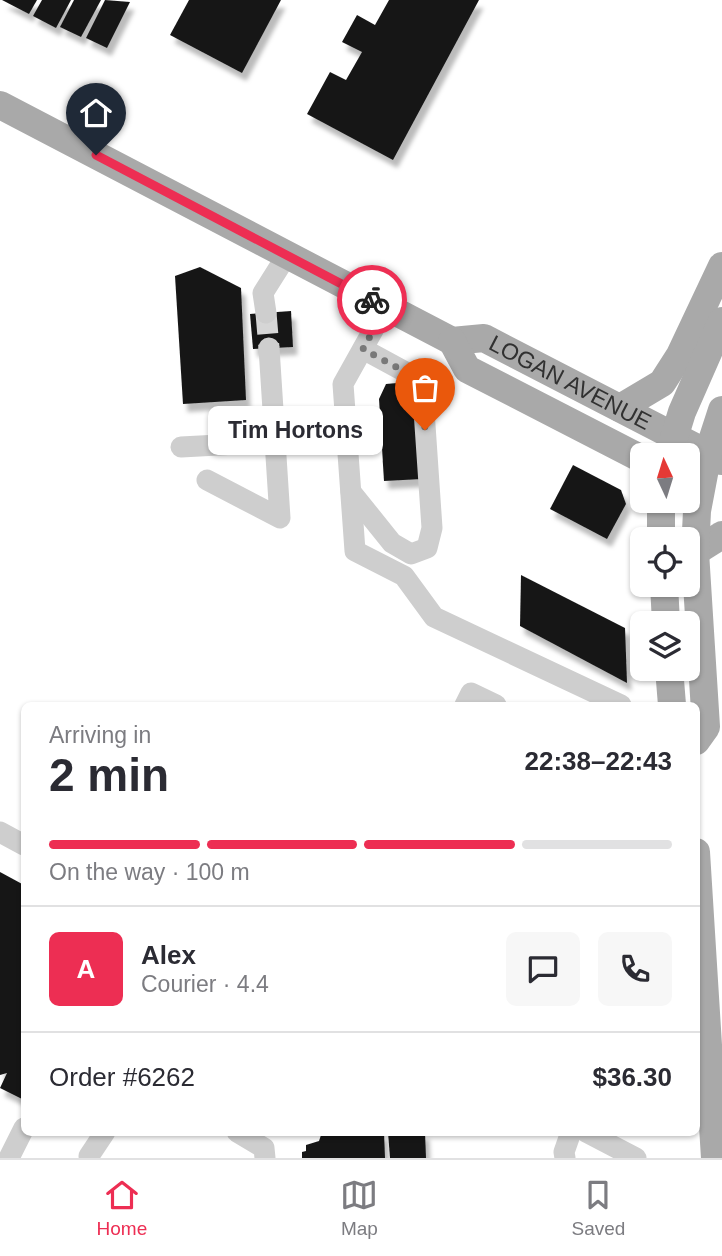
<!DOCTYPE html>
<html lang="en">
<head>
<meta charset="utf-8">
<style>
	body { margin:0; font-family:Arial,sans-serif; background:#f7f7f7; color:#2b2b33; height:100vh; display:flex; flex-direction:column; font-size:26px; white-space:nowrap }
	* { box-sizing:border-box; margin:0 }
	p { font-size:23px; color:#7c7c81 }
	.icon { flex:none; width:38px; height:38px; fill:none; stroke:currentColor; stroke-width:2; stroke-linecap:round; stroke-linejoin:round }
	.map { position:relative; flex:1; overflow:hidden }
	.drawer { position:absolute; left:21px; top:702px; width:679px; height:434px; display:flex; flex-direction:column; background:#fff; border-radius:10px; box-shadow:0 2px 5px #0004 }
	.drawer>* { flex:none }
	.needle { width:46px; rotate:356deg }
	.fabs { position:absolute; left:630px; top:443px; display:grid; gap:14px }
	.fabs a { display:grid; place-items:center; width:70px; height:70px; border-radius:10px; background:#fff; box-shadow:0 2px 5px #0004; font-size:35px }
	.pin { position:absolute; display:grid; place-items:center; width:60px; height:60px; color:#fff; margin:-72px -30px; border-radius:50% 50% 50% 0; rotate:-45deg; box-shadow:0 0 7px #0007 }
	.pin .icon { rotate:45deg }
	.courier { position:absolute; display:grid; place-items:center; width:70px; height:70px; margin:-35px; border:5px solid #ed2e53; border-radius:50%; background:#fff; color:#222; box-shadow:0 2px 9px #0007 }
	.bubble { position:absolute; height:49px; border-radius:10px; background:#fff; box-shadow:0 2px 5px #0004; font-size:23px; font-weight:600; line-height:49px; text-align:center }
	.headline em { font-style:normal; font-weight:600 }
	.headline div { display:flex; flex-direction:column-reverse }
	.headline { display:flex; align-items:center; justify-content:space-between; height:119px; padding:0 28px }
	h1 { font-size:46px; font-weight:600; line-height:52px }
	.bar { display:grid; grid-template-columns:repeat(4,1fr); gap:10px 7px; align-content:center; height:84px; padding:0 28px }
	.bar i { height:9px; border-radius:5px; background:#e1e1e2 }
	.bar .active { background:#ed2e53 }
	.bar p { grid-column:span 4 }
	.line { display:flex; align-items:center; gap:18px; padding:0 28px; border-top:2px solid #e1e1e2 }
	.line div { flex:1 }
	.round { display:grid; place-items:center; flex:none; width:74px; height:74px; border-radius:10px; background:#f7f7f7 }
	.dock { display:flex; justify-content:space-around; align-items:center; height:98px; border-top:2px solid #e1e1e2; background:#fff; font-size:19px; color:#7c7c81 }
	.dock a { display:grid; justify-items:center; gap:4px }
	.dock .active { color:#ed2e53 }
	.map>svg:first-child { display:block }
	.building { fill:#181818; filter:url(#shadow) }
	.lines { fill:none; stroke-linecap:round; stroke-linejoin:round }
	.minor-tunnel { stroke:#d6d6d6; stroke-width:21; stroke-dasharray:21 10; stroke-linecap:butt }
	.minor { stroke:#cecece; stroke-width:21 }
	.major { stroke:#a9a9a9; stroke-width:28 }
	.done { stroke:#797979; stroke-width:7; stroke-dasharray:0 12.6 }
	.route { stroke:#ed2e53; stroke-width:9 }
	.labels { text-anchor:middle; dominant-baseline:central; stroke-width:7; stroke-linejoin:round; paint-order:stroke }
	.street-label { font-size:23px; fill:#313131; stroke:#fff }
</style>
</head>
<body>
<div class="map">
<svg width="722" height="1158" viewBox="0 0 722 1158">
	<defs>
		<filter id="shadow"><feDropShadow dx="4.5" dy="8" stdDeviation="2" flood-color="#0004"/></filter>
	</defs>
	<rect width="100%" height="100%" fill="#fff"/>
	<!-- building -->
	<g class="building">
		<path d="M2,0H37L29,14Z"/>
		<path d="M42,0H71L56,28L33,16Z"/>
		<path d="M74,0H101L81,37L60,27Z"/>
		<path d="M105,0L130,2L107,48L86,38Z"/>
		<path d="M189,0H281L242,73L170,35Z"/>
		<path d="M389,0H479L393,160L307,114L330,72L346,80L362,52L342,42L357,15L375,25Z"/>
		<path d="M200,267L241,288L246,400L183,404L175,276Z"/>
		<path d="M291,311L293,347L253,349L250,314Z"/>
		<path d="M408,382L418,399L422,479L384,481L379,399L386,384Z"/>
		<path d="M573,465L621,490L626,504L607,539L550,509Z"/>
		<path d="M521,575L625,628L627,683L520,626Z"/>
		<path d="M0,872L24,885V1100L0,1088L7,1073L0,1075Z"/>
		<path d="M322,1132H384L385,1158H302V1152L306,1151V1145L319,1141Z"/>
		<path d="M388,1132H425L426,1158H390Z"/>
	</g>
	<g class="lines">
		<!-- minor-tunnel -->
		<path class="minor-tunnel" d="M266,313L269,348"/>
		<!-- minor -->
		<g class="minor">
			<path d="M386,307L343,384L355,551L404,576L434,617L621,705"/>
			<path d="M266,313L263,293L287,255"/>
			<path d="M181,447L275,442"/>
			<path d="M207,480L280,518L269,348"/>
			<path d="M351,492L392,543L411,554L427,548L432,528L422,381L363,349"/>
			<path d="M465,705L471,693L496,705"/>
			<path d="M0,832L24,845"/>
			<path d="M237,1132L264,1148L265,1158"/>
			<path d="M586,1132L636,1158"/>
			<path d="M89,1156L105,1132"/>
			<path d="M9,1158L24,1128"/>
			<path d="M565,1158L564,1152L571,1132"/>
		</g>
		<!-- major -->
		<g class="major">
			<path id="s1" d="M0,105L452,341L484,338L722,461"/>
			<path d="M452,341L467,369L642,459"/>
			<path d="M620,408L662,383L680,355L722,266"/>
			<path d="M669,454L682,412L722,321"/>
			<path d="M661,500V539"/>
			<path d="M695,552L722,535"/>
			<path d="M664,584L666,623"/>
			<path d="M669,668L672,705"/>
			<path d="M696,741L706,727L695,552L697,511L708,453L722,410"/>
			<path d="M696,852L715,1158"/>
		</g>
	</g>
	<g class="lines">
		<!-- done -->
		<path class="done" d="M372,300L386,307L363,349L422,381L425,430"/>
		<!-- route -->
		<path class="route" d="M96,155L372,300"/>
	</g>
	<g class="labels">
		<!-- street labels -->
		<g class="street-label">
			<text stroke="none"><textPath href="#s1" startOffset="639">LOGAN AVENUE</textPath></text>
		</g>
	</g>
</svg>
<div class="fabs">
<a><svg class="needle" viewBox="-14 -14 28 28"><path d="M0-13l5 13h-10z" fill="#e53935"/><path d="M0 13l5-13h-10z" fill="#7c7c81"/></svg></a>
<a><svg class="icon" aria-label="locate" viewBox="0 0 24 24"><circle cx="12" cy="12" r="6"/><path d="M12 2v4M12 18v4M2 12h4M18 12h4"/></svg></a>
<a><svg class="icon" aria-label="layers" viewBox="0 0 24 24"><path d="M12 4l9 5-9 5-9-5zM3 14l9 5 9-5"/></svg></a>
</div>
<div class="pin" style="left:425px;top:430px;background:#ea580c"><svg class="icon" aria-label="bag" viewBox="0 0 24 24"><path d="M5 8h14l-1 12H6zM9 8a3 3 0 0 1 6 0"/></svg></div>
<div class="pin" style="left:96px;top:155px;background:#1f2937"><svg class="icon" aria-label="home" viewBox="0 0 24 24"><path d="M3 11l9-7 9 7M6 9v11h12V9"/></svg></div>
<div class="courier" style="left:372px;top:300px"><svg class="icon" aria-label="bike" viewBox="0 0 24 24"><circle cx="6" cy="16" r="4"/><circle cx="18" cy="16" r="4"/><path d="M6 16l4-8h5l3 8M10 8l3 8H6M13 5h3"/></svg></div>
<div class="bubble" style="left:208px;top:406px;width:175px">Tim Hortons</div>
<section class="drawer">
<div class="headline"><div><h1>2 min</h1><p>Arriving in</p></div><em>22:38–22:43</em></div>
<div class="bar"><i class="active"></i><i class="active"></i><i class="active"></i><i></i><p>On the way · 100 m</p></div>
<div class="line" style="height:126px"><b class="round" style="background:#ed2e53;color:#fff">A</b><div><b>Alex</b><p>Courier · 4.4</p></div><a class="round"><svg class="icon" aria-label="chat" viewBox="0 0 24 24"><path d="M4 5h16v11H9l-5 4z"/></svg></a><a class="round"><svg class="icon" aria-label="phone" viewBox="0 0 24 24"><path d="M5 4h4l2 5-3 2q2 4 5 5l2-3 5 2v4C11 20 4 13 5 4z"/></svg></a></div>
<div class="line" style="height:91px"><div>Order #6262</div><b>$36.30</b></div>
</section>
</div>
<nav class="dock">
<a class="active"><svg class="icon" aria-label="home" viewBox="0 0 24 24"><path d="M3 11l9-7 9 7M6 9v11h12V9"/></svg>Home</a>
<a><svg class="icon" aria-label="map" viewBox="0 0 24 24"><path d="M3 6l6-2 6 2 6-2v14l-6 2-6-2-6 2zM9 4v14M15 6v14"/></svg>Map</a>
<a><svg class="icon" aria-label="saved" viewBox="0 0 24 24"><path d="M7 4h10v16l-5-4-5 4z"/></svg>Saved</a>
</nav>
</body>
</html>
